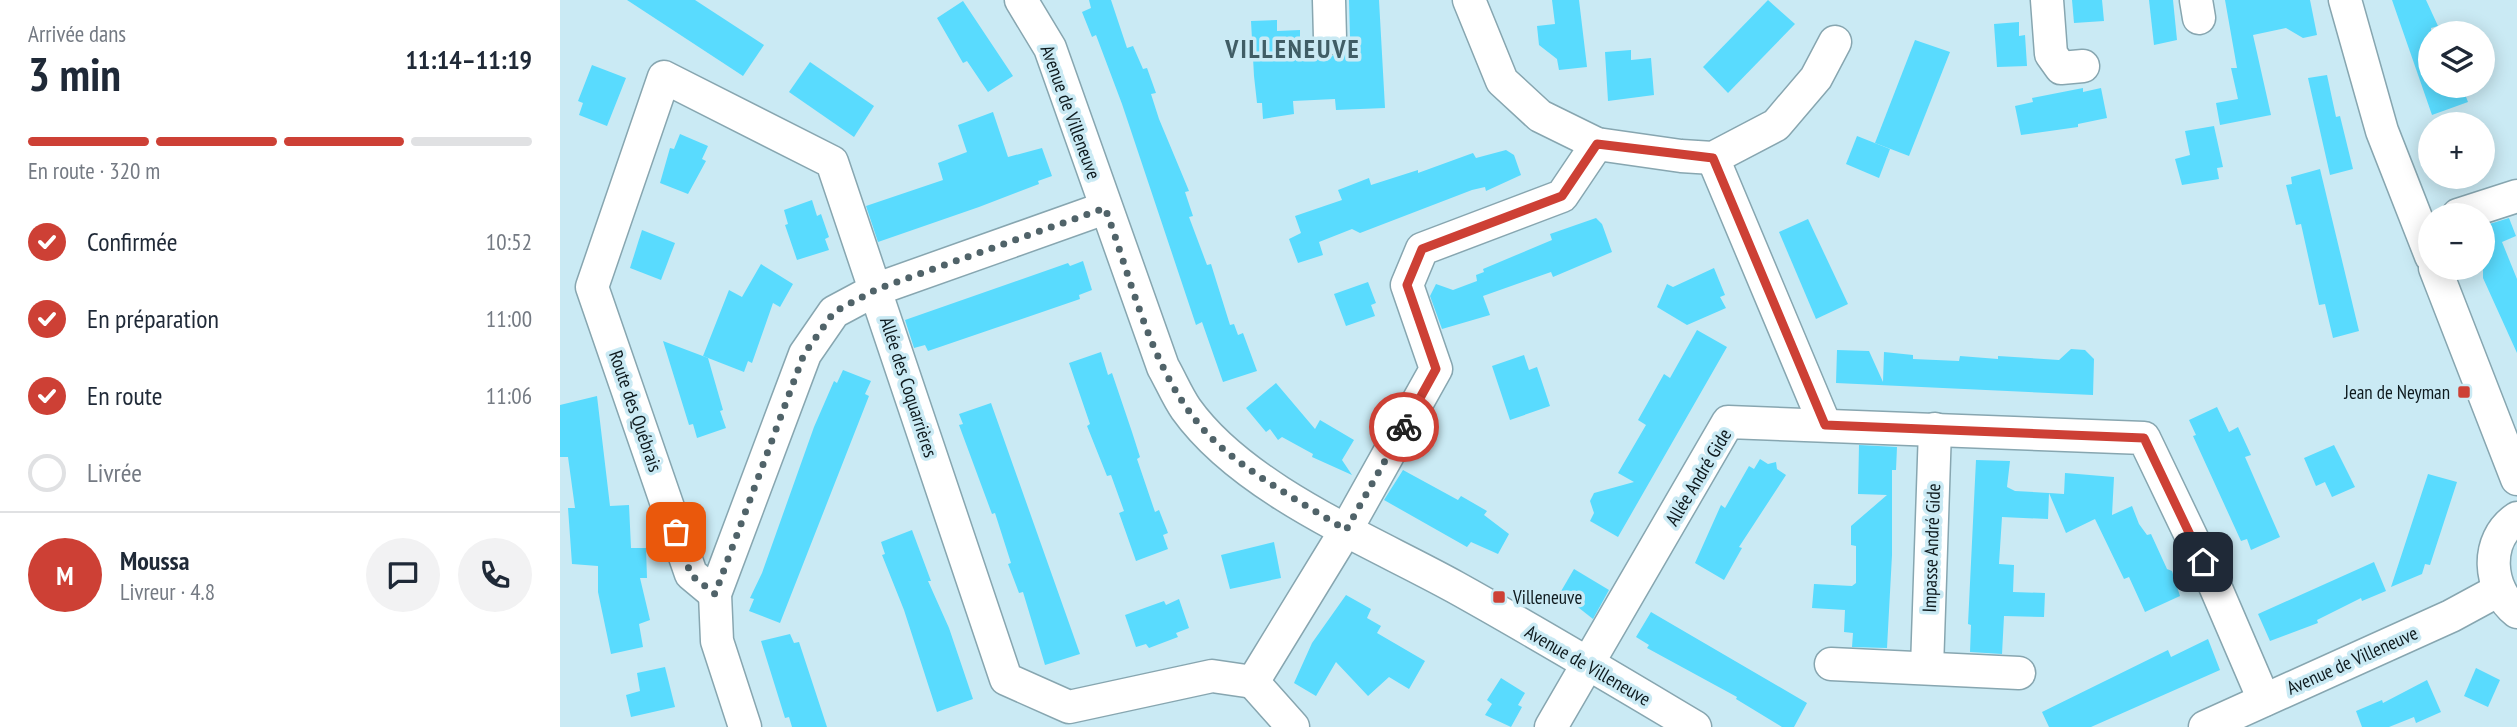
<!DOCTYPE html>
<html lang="fr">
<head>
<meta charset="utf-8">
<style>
	body { margin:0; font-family:"PT Sans Narrow",sans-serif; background:#f2f2f3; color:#1f2937; height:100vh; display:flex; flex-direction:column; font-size:26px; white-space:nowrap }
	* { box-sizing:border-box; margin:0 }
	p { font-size:23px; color:#747a83 }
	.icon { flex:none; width:38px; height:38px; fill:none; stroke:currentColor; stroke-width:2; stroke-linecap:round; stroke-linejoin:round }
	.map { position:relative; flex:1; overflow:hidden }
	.drawer { display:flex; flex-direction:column; background:#fff; width:560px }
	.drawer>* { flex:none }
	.fabs { position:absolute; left:1858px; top:21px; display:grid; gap:14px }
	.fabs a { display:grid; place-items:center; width:77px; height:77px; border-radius:50%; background:#fff; box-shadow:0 4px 18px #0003; font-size:35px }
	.pin { position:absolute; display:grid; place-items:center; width:60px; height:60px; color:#fff; margin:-30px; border-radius:14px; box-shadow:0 4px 10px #0006 }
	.courier { position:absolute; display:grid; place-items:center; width:70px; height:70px; margin:-35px; border:5px solid #cd4035; border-radius:50%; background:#fff; color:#222; box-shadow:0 2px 9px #0007 }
	.headline em { font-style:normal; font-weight:600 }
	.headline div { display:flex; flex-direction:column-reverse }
	.headline { display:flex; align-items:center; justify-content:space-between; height:119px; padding:0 28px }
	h1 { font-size:46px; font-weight:600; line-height:52px }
	.bar { display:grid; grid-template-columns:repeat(4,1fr); gap:10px 7px; align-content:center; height:84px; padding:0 28px }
	.bar i { height:9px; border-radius:5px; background:#e0e1e3 }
	.bar .current { background:#cd4035 }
	.bar p { grid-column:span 4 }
	.line { display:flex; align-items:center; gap:18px; padding:0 28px; border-top:2px solid #e0e1e3 }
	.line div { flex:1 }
	.round { display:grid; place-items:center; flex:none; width:74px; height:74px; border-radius:37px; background:#f2f2f3 }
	ol { padding:0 28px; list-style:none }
	li { display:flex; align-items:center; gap:21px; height:77px }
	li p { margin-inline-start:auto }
	li .icon { padding:7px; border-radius:50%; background:#cd4035; color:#fff; stroke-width:4 }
	li:last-child { color:#747a83 }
	li i { width:38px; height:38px; border:4px solid #e0e1e3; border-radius:50% }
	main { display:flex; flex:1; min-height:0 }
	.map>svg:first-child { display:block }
	.building { fill:#59dbfe }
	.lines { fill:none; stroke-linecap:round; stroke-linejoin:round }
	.minor-casing { stroke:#87a6b0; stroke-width:35 }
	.minor { stroke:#fff; stroke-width:32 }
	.done { stroke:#506369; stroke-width:7; stroke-dasharray:0 12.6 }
	.route { stroke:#cd4035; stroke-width:9 }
	.poi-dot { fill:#cd4035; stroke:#caeaf4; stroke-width:2.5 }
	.labels { text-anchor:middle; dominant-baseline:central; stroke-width:7; stroke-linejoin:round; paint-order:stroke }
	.street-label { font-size:19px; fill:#0e1a1e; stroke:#caeaf4 }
	.poi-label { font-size:19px; fill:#0e1a1e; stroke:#caeaf4; text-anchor:end }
	.district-label { font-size:26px; font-weight:bold; letter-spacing:2px; fill:#405d65; stroke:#caeaf4 }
</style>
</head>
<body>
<main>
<section class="drawer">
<div class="headline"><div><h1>3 min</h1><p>Arrivée dans</p></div><em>11:14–11:19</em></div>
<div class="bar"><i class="current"></i><i class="current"></i><i class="current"></i><i></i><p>En route · 320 m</p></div>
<ol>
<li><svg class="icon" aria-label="check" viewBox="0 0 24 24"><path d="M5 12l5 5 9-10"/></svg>Confirmée<p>10:52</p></li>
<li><svg class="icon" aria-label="check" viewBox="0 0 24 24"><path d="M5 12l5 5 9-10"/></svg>En préparation<p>11:00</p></li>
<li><svg class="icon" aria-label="check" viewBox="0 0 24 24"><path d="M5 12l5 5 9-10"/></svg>En route<p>11:06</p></li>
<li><i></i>Livrée</li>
</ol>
<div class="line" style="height:126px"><b class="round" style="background:#cd4035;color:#fff">M</b><div><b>Moussa</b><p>Livreur · 4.8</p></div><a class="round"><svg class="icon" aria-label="chat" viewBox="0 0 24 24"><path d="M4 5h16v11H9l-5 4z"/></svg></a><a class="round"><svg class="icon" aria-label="phone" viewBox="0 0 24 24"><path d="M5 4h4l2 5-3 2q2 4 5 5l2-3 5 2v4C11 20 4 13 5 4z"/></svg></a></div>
</section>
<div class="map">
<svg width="1957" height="727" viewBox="0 0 1957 727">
	<rect width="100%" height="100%" fill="#caeaf4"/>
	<!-- building -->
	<g class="building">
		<path d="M67,0H135L204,45L183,76Z"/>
		<path d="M529,0H551L567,48L573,46L583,69L587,68L596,93L591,94L599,119L629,191L625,192L633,216L629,217L647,265L651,264L670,325L674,324L678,335L683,333L697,371L663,382L642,322L636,325L562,104L536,35L532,37L522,12L531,8Z"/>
		<path d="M789,0H819L825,108L776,110L775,99L733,101L734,114L703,119L702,103H697L694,76L691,21L717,20V31L740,30V37H752L755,48L771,56L780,53L790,37Z"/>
		<path d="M992,0H1019L1027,67L999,70L997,59L979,45L977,26L995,24Z"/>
		<path d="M1208,0L1235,24L1168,93L1143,67Z"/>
		<path d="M1512,0H1542L1544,21L1514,23Z"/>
		<path d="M1589,0H1613L1617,40L1594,45Z"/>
		<path d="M1665,0H1750L1757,35L1743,38L1726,28L1693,35L1711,115L1660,125L1656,103L1678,99L1671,68H1677Z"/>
		<path d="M1832,0H1866L1878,26L1871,28V86H1902L1908,102L1872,115Z"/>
		<path d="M403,1L453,76L428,92L407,61L403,63L377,18Z"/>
		<path d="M1459,22V36L1465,35L1467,66L1437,67L1434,24Z"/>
		<path d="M1355,40L1390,52L1349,156L1315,143Z"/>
		<path d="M1071,50V60L1091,58L1094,95L1048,101L1045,52Z"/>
		<path d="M250,62L314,106L294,137L229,92Z"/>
		<path d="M32,65L66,78L47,126L19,115L23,103L18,101Z"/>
		<path d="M1767,75L1776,117L1780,116L1793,169L1770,175L1748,78Z"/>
		<path d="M1523,88V92L1541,88L1547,118L1518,124V127L1461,135L1455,106L1473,102L1472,98Z"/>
		<path d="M433,112L448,157L482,148L492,176L478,181L479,184L419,207L318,242L306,206L383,180L378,163L407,152L398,125Z"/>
		<path d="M1654,126L1663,167L1657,168L1659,179L1622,185L1615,159L1630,155L1625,131Z"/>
		<path d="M120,134L148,146L142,159L146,161L128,194L100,183L110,148L114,149Z"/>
		<path d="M1297,136L1330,149L1319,178L1286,164Z"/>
		<path d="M946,150L954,155L961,175L926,191L925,187L912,190L800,233L792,229L759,242L763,255L738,263L729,239L741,233L735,216L782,200L778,190L809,178L811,185L858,170V173L913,153L916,158Z"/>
		<path d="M1760,169L1799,331L1773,338L1765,304L1759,305L1741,224L1736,225L1726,185L1732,184L1731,177Z"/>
		<path d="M252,200L257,216L261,214L269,237L265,239L269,250L237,260L225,225L228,224L224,210Z"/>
		<path d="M1036,218L1042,224L1052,252L993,277L991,272L923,296L930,315L882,329L870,296L876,284L893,290L917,281L916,275L924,272L923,269L992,240L990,234Z"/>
		<path d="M1949,218L1956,236L1942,242L1957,279V353L1923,278V226Z"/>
		<path d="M1248,219L1288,304L1256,319L1219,232Z"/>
		<path d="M82,230L115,243L101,280L70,268Z"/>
		<path d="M523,261L532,290L519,295L520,299L368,351L365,345L354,348L345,320L508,263L510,266Z"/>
		<path d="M201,264L233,284L220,307L213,303L192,363L188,361L184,372L143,356L169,290L182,297Z"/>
		<path d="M1154,268L1165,295L1160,297L1166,308L1127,325L1097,307L1107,284L1113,287Z"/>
		<path d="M808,282L816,303L811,305L815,316L786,326L774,294Z"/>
		<path d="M1137,330L1167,347L1058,537L1030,521L1034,513L1030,501L1034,493L1074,482L1058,473L1086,425L1078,420L1104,374L1110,378Z"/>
		<path d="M103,341L148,358L163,410L160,411L166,428L137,438L133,424L129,425Z"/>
		<path d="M1511,349L1525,350L1534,359L1533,395L1276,383L1277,350L1309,351L1323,382L1324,352L1353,355V359L1399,361L1400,356L1438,359V356L1499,360Z"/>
		<path d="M541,352L548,375L552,373L572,432L580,457L577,459L595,512L599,510L608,533L603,535L608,549L576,561L559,513L564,511L551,475L547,476L527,426L530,424L509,363Z"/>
		<path d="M964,355L969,370L977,367L990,406L950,420L932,366Z"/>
		<path d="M283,370L311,381L305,394L309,396L220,623L189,611L194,599L190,598L202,573L254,427L274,381L277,383Z"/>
		<path d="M716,383L755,429L760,420L794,440L782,460L792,475L752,457L753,454L722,437L718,440L710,429L706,432L686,408Z"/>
		<path d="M37,396L50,506L69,505L71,548H86L87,578H80L90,620L79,624L83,647L51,654L38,592V566L12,564L8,508H15L8,457H0V405Z"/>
		<path d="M431,403L520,654L485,665L463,592L459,593L448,564L451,563L435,513L432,514L399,425L403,424L399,414Z"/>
		<path d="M1657,407L1669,432L1678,427L1691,455L1685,457L1720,537L1691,550L1687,539L1681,541L1633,436L1636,435L1629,420Z"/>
		<path d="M1299,445L1337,447L1336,470H1332V555L1327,648L1292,647L1293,633L1284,632L1285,610L1252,608L1254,584L1292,586L1296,583V546L1291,545V526L1327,495L1298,494Z"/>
		<path d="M1774,445L1795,487L1772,497L1765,482L1756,486L1744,458Z"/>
		<path d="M1200,459L1208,464L1216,462L1217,469L1226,475L1179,547L1182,548L1164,580L1135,563L1161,505L1165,508L1189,466L1194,469Z"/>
		<path d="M1416,460L1450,461L1447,487L1455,491L1489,493L1488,519L1442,517L1439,564L1454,565L1453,592L1485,593L1484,617L1444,616L1442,654L1410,652L1411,625L1408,624Z"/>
		<path d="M843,470L898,500L901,496L927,511L924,515L949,534L938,554L911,542L907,547L824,500Z"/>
		<path d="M1505,473L1554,477L1552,515L1572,506L1579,524L1587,535L1591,534L1607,569L1612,571L1620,596L1585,612L1569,577L1564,579L1535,519L1506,533L1489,493L1504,494Z"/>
		<path d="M1868,474L1897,482L1870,565L1865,564L1862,574L1831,587Z"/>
		<path d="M352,530L371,581H368L389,628L413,699L377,712L344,610L322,555L325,554L321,542Z"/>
		<path d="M714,542L721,578L670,589L661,555Z"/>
		<path d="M1814,562L1826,591L1802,601L1801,598L1757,620L1758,623L1710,641L1698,614Z"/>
		<path d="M1014,569L1049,590L1033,619L1000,593Z"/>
		<path d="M786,595L811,609L807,618L821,626L817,633L865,661L849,689L829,677L808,696L776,662L756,696L734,683L752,643Z"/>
		<path d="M619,599L629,628L616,633L618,637L589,648L586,644L576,647L565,615L604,601L606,605Z"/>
		<path d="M1091,612L1247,703L1234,727H1222L1176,699L1177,697L1087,648L1089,645L1076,637Z"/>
		<path d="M230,634L234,643L239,642L267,727H232L229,717L225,718L201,641Z"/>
		<path d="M1648,639L1660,670L1531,727H1489L1482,712L1608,650L1611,657Z"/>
		<path d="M105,667L115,707L71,717L66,695L80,691L77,673Z"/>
		<path d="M1916,668L1940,680L1928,707L1904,696Z"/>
		<path d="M941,678L965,693L958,705L962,707L951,727L925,715L932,704L927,700Z"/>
		<path d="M1867,680L1881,712L1856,723L1854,717L1829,727H1802L1796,711L1822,700L1823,703Z"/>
	</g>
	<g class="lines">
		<defs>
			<g id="minor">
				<path d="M461,0L490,48L603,367C611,381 617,396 626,409C684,490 810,540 895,587C976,632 1056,680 1135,727"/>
				<path d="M769,0L770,38"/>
				<path d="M909,0L942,81L980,116L1037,144L1121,156L1153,158L1216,125L1256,78L1275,42"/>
				<path d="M1487,0L1491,54L1501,68L1523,66"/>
				<path d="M1636,0L1639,18"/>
				<path d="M1785,0L1822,131L1871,256"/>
				<path d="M1153,158L1265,425"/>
				<path d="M1898,215L1957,196"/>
				<path d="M1875,268L1957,479"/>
				<path d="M1957,518C1924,540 1928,589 1957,612"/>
				<path d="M155,594L131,574L32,287L104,77L272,162L446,679L509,707L652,676L693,682L786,530L876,369L847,285L862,249L1002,196L1037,144"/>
				<path d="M1271,664L1459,673"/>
				<path d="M1367,668L1375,429"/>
				<path d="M693,682L733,727"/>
				<path d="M185,727L157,641L155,594L245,354L274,312L317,289L545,208"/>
				<path d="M991,727L1168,422L1584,438L1655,586L1704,700"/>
				<path d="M1645,727L1891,616L1939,590"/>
			</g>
		</defs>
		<!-- minor casing -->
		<use href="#minor" class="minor-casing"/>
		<!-- minor -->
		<use href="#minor" class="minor"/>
	</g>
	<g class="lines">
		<!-- done -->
		<path class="done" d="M116,532L131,575L155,594L244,354L274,312L317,289L545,208C575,288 594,388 661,447C699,480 743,503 786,530L844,427"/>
		<!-- route -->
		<path class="route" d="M844,427L876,369L847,285L862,249L1002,196L1037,144L1153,158L1265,425L1584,438L1643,562"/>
	</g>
	<!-- markers -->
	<g class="poi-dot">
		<rect x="1897" y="385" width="14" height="14" rx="3.5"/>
		<rect x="932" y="590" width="14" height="14" rx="3.5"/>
	</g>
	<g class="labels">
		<!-- street labels -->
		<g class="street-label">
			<text transform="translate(511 112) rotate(70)">Avenue de Villeneuve</text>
			<text transform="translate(349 387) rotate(72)">Allée des Coquarrières</text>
			<text transform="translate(76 411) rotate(71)">Route des Québrais</text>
			<text transform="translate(1138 477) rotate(-59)">Allée André Gide</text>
			<text transform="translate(1371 548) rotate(-88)">Impasse André Gide</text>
			<text transform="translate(1792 660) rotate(-24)">Avenue de Villeneuve</text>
			<text transform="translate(1028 665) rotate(30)">Avenue de Villeneuve</text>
		</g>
		<!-- poi labels -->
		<g class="poi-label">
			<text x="1890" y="392">Jean de Neyman</text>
			<text x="953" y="597" text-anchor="start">Villeneuve</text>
		</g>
		<!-- district labels -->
		<g class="district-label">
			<text x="733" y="48">VILLENEUVE</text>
		</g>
	</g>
</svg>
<div class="fabs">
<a><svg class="icon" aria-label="layers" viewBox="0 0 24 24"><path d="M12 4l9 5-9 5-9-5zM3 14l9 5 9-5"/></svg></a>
<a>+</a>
<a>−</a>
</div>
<div class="pin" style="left:116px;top:532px;background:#ea580c"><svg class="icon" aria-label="bag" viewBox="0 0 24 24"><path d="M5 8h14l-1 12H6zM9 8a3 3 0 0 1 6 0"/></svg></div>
<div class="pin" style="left:1643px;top:562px;background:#1f2937"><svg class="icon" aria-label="home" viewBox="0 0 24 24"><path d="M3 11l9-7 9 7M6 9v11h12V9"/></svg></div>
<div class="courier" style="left:844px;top:427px"><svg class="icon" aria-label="bike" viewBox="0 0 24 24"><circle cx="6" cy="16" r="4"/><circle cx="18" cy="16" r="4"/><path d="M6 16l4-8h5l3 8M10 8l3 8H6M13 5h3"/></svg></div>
</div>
</main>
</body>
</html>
